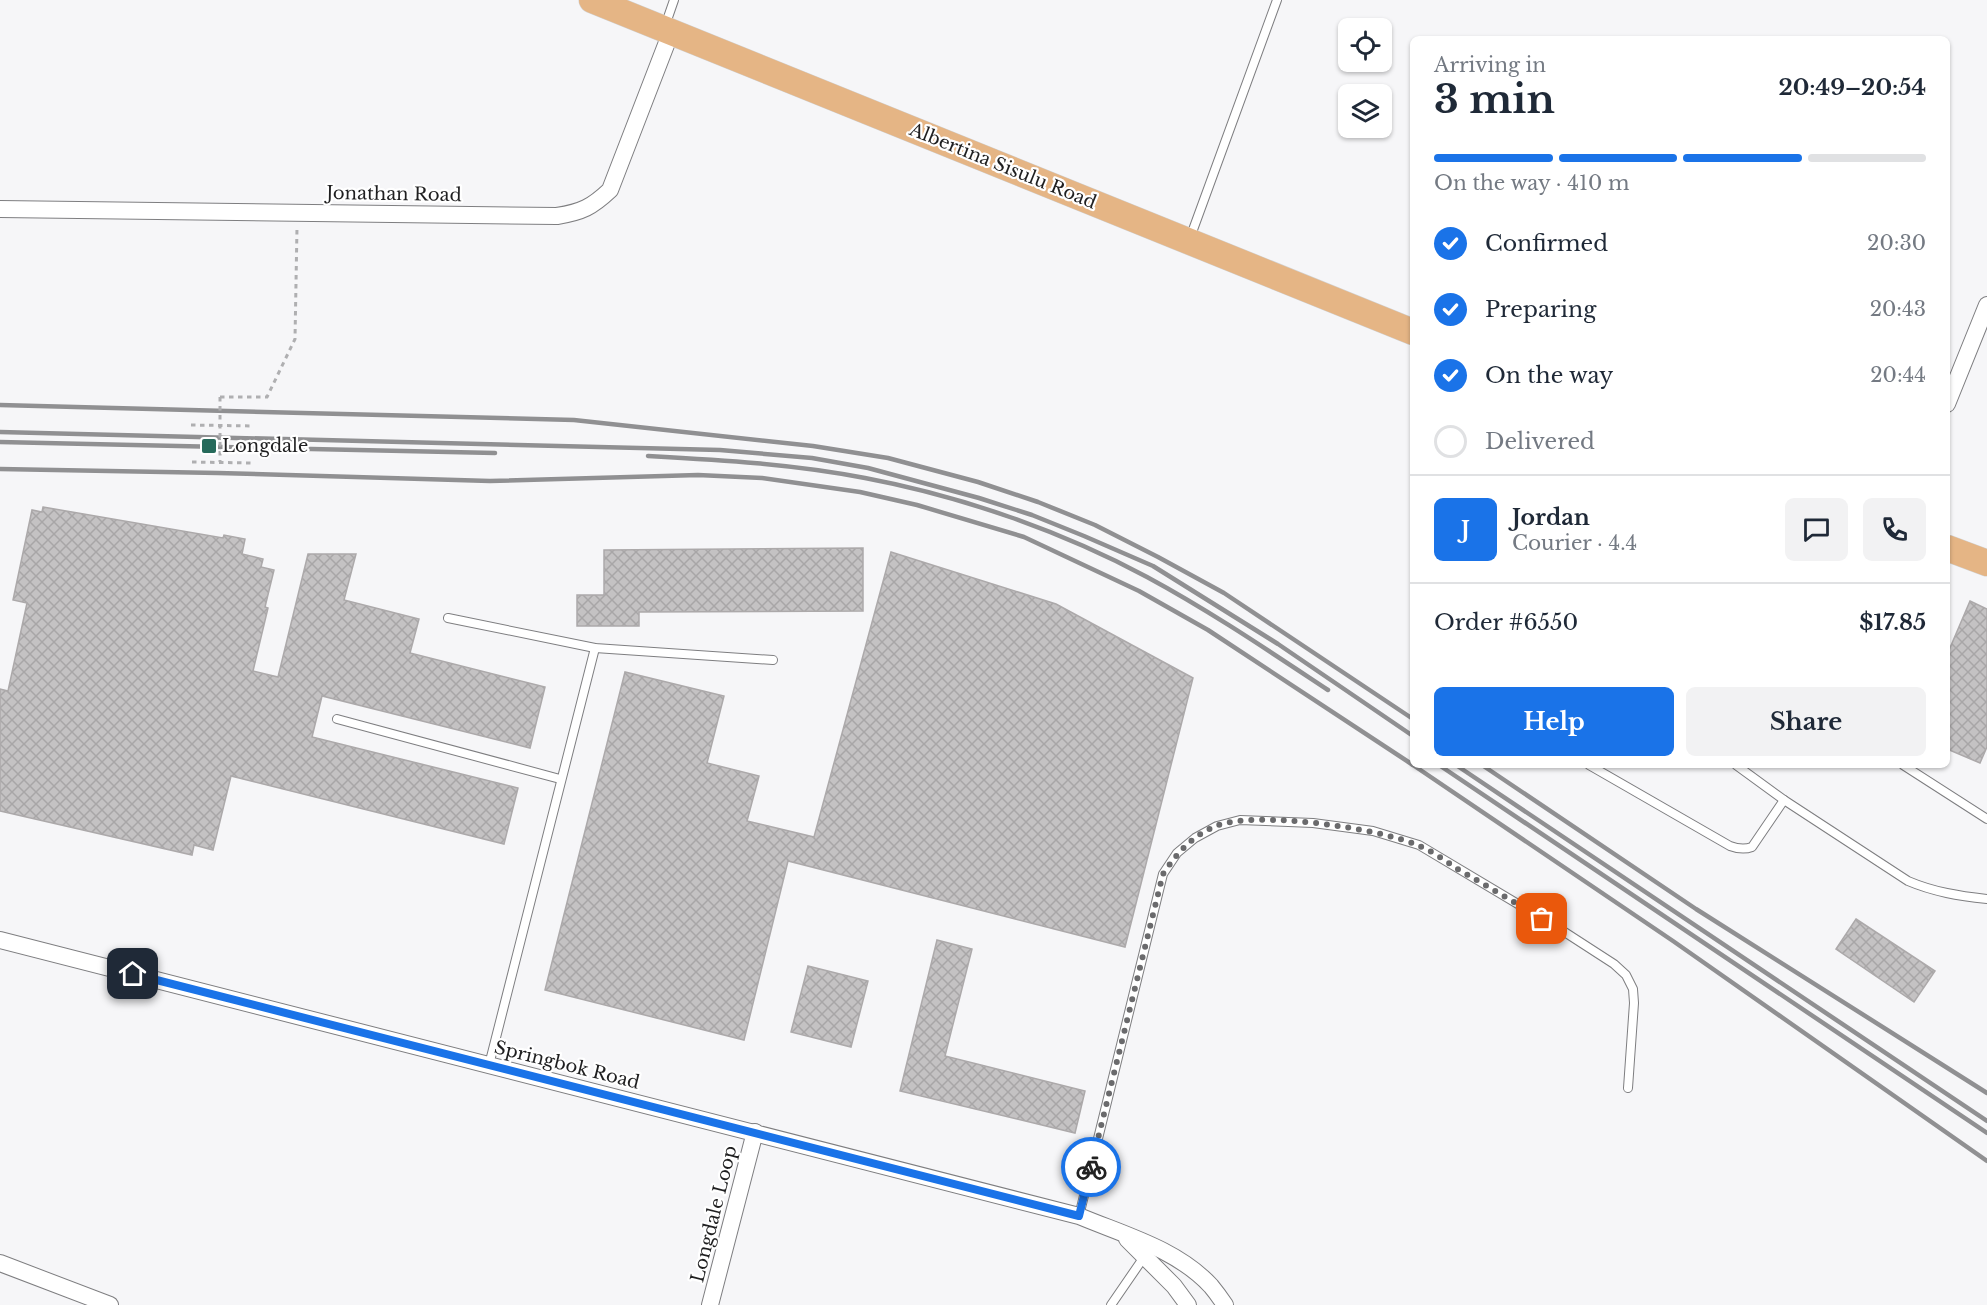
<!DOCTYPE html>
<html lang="en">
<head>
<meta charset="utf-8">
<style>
	body { margin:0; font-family:"Libre Baskerville",serif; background:#f2f2f3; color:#1f2937; height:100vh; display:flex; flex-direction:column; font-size:22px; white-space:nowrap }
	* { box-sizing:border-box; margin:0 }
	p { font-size:20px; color:#747a83 }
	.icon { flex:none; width:33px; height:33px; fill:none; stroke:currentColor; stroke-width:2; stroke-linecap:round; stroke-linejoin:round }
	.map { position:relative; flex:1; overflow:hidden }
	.drawer { position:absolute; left:1410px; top:36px; width:540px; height:732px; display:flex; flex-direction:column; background:#fff; border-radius:9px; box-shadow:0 2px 4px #0004 }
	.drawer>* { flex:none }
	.tools { position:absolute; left:1338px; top:18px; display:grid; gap:12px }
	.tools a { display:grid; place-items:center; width:54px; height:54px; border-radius:9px; background:#fff; box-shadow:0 2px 4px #0004; font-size:30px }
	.pin { position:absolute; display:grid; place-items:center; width:51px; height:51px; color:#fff; margin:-26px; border-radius:12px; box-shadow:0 3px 9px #0006 }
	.courier { position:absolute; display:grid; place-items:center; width:60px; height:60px; margin:-30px; border:4px solid #1a73e8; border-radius:50%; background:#fff; color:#222; box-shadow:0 2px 8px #0007 }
	.headline em { font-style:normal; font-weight:700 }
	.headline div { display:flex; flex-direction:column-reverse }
	.headline { display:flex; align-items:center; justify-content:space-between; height:102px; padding:0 24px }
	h1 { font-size:39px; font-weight:700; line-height:45px }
	.bar { display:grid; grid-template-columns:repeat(4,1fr); gap:9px 6px; align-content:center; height:72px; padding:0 24px }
	.bar i { height:8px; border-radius:4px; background:#e0e1e3 }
	.bar .on { background:#1a73e8 }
	.bar p { grid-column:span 4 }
	.line { display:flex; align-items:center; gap:15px; padding:0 24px; border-top:2px solid #e0e1e3 }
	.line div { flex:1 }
	.round { display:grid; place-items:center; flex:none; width:63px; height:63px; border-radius:9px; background:#f2f2f3 }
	ol { padding:0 24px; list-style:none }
	li { display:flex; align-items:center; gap:18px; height:66px }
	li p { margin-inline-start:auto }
	li .icon { padding:6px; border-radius:50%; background:#1a73e8; color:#fff; stroke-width:4 }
	li:last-child { color:#747a83 }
	li i { width:33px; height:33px; border:3px solid #e0e1e3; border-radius:50% }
	.button { display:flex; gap:12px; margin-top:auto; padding:12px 24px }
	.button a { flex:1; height:69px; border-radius:9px; background:#1a73e8; color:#fff; font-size:24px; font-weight:700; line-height:69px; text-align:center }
	.button a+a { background:#f2f2f3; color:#1f2937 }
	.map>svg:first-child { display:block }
	.building { fill:url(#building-cross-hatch); stroke:#aca9aa; stroke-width:1.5 }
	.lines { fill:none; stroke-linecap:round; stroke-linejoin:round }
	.lane-casing { stroke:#7e7e80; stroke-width:10 }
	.street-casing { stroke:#7e7e80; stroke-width:18 }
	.primary-casing { stroke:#d2d2d2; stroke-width:27 }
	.path { stroke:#afafb1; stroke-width:3; stroke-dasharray:4.5 4.5; stroke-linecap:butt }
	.lane { stroke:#fff; stroke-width:8 }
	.street { stroke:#fff; stroke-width:16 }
	.primary { stroke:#e5b585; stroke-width:26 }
	.rail { stroke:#909092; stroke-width:4.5 }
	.path-bridge { stroke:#afafb1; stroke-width:3; stroke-dasharray:4.5 4.5; stroke-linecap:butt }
	.done { stroke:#6a6a6c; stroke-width:6; stroke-dasharray:0 10.8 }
	.route { stroke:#1a73e8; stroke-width:8 }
	.poi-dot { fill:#266a5b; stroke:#fff; stroke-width:2 }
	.labels { text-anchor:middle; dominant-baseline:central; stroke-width:4.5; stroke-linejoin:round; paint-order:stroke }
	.street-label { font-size:18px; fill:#1f1f20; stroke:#fff }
	.poi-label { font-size:18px; fill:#1f1f20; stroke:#fff; text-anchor:start }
</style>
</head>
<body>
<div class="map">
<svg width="1987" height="1305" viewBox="0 0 1987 1305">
	<defs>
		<pattern id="building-cross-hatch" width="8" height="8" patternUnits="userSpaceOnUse" patternTransform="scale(1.5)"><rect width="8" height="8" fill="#c4c2c3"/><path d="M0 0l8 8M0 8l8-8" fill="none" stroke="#a8a6a7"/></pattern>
	</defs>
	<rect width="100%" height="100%" fill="#f6f6f8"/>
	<!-- building -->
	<g class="building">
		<path d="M43,507L223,538L224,535L245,539L242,554L263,559L261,567L274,570L265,607L268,608L253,671L278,677L308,554H356L344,600L419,619L410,653L545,687L530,748L322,696L312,737L518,788L504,844L231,776L213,850L194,845L192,855L0,811V689L8,691L27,603L13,600L32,510L42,512Z"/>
		<path d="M863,548V611L639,612V626H577V595H604V550Z"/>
		<path d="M891,552L1056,604L1193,678L1125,947L788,861L744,1040L545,990L625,672L724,696L707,763L759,776L747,821L814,837Z"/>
		<path d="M1970,601L1987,609V747L1980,763L1947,749V655Z"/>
		<path d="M1856,919L1935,971L1914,1002L1836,949Z"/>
		<path d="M937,940L972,949L945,1056L1085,1091L1075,1133L900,1091Z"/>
		<path d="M808,966L868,981L851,1047L791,1032Z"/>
	</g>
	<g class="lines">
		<defs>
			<g id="lane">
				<path d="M665,26L674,0"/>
				<path d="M1190,238L1277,0"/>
				<path d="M448,618L595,648L773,660"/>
				<path d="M337,719L560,779"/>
				<path d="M1589,765L1730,846C1738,849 1744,850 1752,847L1784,800"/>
				<path d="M1736,765L1784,800L1908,881C1934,892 1959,896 1987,899"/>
				<path d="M1903,765L1987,819"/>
				<path d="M489,1065L595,648"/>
				<path d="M1079,1216L1163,874L1177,853L1195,838L1217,826L1240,820L1313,823L1373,831L1419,845L1563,931L1614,964L1626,975L1633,989L1634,1003L1628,1088"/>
				<path d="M1111,1305L1144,1257"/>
			</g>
			<g id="street">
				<path d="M0,209L557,216C582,212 592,207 610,190L671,32"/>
				<path d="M1947,404L1987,305"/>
				<path d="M0,940L1079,1216C1124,1235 1177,1249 1211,1286C1216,1292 1221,1299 1225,1305"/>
				<path d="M1127,1239L1174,1286L1188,1305"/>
				<path d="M0,1263L110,1305"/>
				<path d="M710,1305L755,1132"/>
			</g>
			<g id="primary">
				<path d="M592,0L1413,332"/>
				<path d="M1947,548L1987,563"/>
			</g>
		</defs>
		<!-- lane casing -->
		<use href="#lane" class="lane-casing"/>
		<!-- street casing -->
		<use href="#street" class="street-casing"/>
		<!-- primary casing -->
		<use href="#primary" class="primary-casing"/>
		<!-- path -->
		<g class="path">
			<path d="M220,397H267L295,339L297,227"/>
			<path d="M191,425L254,426"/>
			<path d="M192,462L251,463"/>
		</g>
		<!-- lane -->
		<use href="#lane" class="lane"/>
		<!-- street -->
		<use href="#street" class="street"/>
		<!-- primary -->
		<use href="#primary" class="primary"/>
		<!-- rail -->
		<g class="rail">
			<path d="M0,405L574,420L813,446L888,458L978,482L1038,502L1095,525L1158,557L1224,593L1413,719"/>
			<path d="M0,432L720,450L812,458L868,468L979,498L1032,515L1084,536L1153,566L1278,644L1413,736"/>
			<path d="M0,442L495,453"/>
			<path d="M648,456C721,460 793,464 865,478C961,496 1061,531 1147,577C1210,611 1269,651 1328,690"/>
			<path d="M0,469L218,473L490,481L698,475L762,478L860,492L917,505L1024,537L1139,591L1208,630L1413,765"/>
			<path d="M1413,765L1673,941L1987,1161"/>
			<path d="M1439,765L1987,1133"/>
			<path d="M1456,765L1987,1121"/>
			<path d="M1482,765L1696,909L1987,1093"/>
		</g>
		<!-- path-bridge -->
		<path class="path-bridge" d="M220,397V462"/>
	</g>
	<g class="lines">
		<!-- done -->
		<path class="done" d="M1091,1167L1163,874C1177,853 1192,836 1216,826C1255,810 1378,828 1417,845C1431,850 1444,860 1456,868C1485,885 1514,902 1542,919"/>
		<!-- route -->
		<path class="route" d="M133,974L1079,1216L1091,1167"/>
	</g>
	<!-- markers -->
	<rect class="poi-dot" x="201" y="438" width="16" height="16" rx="3"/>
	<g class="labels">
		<!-- street labels -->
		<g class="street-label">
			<text transform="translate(1003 166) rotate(22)">Albertina Sisulu Road</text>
			<text transform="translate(394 194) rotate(1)">Jonathan Road</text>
			<text transform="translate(567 1065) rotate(14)">Springbok Road</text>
			<text transform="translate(714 1214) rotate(-76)">Longdale Loop</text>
		</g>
		<!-- poi labels -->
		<g class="poi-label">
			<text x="222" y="446">Longdale</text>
		</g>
	</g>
</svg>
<div class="tools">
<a><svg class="icon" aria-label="locate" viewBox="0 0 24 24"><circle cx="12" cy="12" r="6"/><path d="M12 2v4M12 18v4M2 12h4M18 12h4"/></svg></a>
<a><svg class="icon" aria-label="layers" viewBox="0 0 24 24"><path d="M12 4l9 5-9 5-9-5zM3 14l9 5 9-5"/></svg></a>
</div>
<div class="pin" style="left:1542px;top:919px;background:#ea580c"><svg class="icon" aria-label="bag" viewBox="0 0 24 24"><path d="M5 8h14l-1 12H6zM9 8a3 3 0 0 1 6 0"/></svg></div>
<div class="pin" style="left:133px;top:974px;background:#1f2937"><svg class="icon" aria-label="home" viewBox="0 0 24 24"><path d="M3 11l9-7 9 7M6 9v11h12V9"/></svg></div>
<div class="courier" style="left:1091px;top:1167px"><svg class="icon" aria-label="bike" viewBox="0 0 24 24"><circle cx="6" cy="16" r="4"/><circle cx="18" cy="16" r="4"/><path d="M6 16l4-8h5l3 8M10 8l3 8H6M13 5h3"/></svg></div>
<section class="drawer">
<div class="headline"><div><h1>3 min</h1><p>Arriving in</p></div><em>20:49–20:54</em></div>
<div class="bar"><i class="on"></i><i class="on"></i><i class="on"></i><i></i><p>On the way · 410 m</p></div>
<ol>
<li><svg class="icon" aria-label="check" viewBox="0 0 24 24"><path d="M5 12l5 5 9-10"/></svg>Confirmed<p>20:30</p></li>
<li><svg class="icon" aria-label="check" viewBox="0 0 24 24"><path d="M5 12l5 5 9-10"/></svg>Preparing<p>20:43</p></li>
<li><svg class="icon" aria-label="check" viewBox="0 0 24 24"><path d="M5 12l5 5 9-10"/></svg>On the way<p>20:44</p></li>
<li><i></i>Delivered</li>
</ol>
<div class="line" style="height:108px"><b class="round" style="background:#1a73e8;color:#fff">J</b><div><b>Jordan</b><p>Courier · 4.4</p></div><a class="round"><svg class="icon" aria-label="chat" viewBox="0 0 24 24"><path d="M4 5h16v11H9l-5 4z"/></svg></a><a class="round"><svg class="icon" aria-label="phone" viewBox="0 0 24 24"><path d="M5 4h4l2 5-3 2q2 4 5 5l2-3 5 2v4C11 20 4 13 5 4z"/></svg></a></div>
<div class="line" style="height:78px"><div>Order #6550</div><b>$17.85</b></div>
<div class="button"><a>Help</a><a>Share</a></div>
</section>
</div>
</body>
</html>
